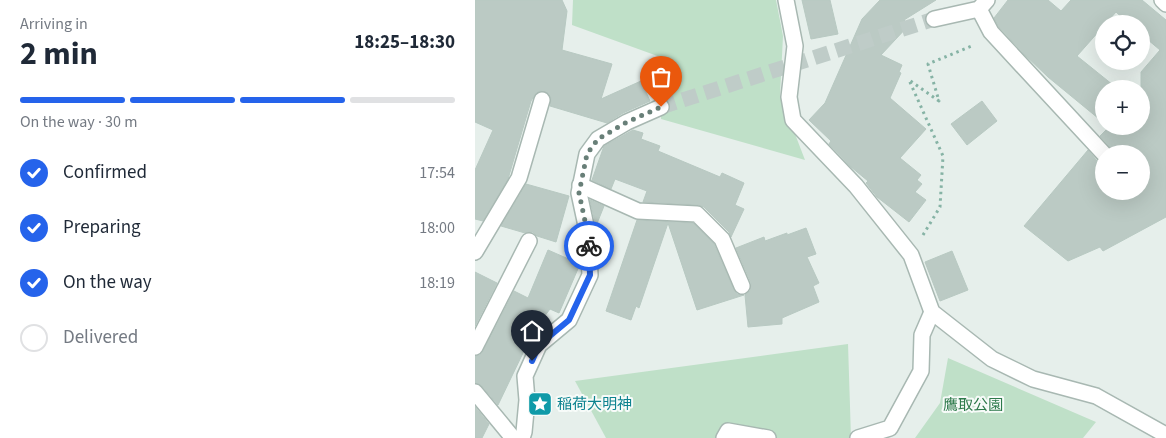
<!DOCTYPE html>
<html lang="en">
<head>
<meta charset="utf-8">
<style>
	body { margin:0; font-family:"Source Sans 3","Noto Sans JP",sans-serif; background:#f6f6f7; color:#1f2937; height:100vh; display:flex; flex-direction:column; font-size:19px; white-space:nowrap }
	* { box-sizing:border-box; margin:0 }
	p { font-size:16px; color:#747a83 }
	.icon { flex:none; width:28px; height:28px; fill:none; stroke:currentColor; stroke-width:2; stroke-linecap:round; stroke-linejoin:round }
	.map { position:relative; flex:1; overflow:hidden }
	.details { display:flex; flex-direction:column; background:#fff; width:475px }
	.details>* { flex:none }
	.fabs { position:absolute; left:620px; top:15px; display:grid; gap:10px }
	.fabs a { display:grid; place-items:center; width:55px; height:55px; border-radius:50%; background:#fff; box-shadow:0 5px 20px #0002; font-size:25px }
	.pin { position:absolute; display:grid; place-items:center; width:42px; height:42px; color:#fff; margin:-51px -21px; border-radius:50% 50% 50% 0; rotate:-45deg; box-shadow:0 0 5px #0007 }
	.pin .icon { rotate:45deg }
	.courier { position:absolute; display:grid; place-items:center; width:50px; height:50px; margin:-25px; border:4px solid #2563eb; border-radius:50%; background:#fff; color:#222; box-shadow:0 1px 6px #0007 }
	.head em { font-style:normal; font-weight:700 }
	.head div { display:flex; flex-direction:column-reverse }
	.head { display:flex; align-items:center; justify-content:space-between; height:85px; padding:0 20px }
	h1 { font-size:32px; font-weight:700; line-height:38px }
	.bar { display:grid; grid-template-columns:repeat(4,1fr); gap:8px 5px; align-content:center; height:60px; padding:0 20px }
	.bar i { height:6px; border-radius:4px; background:#e0e1e3 }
	.bar .selected { background:#2563eb }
	.bar p { grid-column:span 4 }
	ol { padding:0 20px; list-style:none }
	li { display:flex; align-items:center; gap:15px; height:55px }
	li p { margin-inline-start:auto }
	li .icon { padding:5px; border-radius:50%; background:#2563eb; color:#fff; stroke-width:4 }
	li:last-child { color:#747a83 }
	li i { width:28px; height:28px; border:2px solid #e0e1e3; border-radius:50% }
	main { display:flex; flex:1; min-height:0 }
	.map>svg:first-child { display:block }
	.green { fill:#bfe0c8 }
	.building { fill:#bbcac4; stroke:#b8c9c2 }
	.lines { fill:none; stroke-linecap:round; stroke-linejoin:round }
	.minor-tunnel { stroke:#bfccc8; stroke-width:15; stroke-dasharray:15 8; stroke-linecap:butt }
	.minor-casing { stroke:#a8b8b2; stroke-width:18 }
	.path { stroke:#86b3a5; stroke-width:3; stroke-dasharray:2.5 4; stroke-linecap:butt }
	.minor { stroke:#fff; stroke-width:15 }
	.done { stroke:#687f78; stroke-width:5; stroke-dasharray:0 9 }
	.route { stroke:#2563eb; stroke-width:6 }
	.labels { text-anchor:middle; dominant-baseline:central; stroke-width:4; stroke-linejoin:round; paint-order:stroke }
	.culture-label { font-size:15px; fill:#0d838f; stroke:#f7fbf9; text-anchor:start }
	.park-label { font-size:15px; fill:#2d7a4b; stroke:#f7fbf9 }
</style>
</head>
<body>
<main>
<section class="details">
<div class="head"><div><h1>2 min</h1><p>Arriving in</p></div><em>18:25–18:30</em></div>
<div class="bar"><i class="selected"></i><i class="selected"></i><i class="selected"></i><i></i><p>On the way · 30 m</p></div>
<ol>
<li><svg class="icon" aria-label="check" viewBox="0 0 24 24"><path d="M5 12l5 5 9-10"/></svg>Confirmed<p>17:54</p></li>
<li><svg class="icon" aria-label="check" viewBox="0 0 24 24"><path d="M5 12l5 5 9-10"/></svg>Preparing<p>18:00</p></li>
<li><svg class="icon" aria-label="check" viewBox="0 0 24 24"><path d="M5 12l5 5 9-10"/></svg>On the way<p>18:19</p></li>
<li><i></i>Delivered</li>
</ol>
</section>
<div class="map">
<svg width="691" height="438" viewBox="0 0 691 438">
	<rect width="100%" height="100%" fill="#e6efeb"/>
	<!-- green -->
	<g class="green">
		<path d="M98,0H301L308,36L305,95L330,160L186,119L188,58L97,25Z"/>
		<path d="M373,344L376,438H131L100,381Z"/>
		<path d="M473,358L621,422L608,438H440L465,403Z"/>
	</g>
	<!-- building -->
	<g class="building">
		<path d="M0,0H87L92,11L87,50L137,64L126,99L166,81L175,101L148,113L132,123L75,106L76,98L73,93L65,91L61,93L56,101L33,179L8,221L0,219V170L18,130L0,122Z"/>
		<path d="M327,0H355L363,34L336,39Z"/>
		<path d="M405,0H461L429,20L434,25L406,55L427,65L424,72L426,73L415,98L451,129L425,158L446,175L442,180L447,184L440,192L451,200L434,222L402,197L391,183L393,181L376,167L354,144L356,141L334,120L350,103L387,19Z"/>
		<path d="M533,0H573L586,11L596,0H667L691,20V217L628,251L625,247L593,261L549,226L613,150L622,161L629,163V191H666V154H638L636,148L625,136L633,128L632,126H666V72L685,50L666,34V24H654L641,12L602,56L643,89H629V123L573,77L550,55L524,27L519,18Z"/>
		<path d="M507,101L522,121L492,145L476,124Z"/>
		<path d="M158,130L168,133L166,139L185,146L183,151L245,177L247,173L269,183L260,205L269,209L256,237L254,232L229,207L223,205L168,202L172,191L140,179L136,189L117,180L129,146Z"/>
		<path d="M51,184L94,196L81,242L62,236L58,232L50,233L26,226Z"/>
		<path d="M115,200L129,206L121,226Z"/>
		<path d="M162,220L218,223L239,244L259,290L262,294L269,295L222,310L193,223L164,308L161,306L156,320L131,311Z"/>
		<path d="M331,228L341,254L332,257L344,283L338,286L344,302L307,318V324L273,327L270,295L275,291L276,283L261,248L289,237L290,241L312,233V235Z"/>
		<path d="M73,250L105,264L84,313L75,309L59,330L23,405L7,386L0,383V356L5,355L8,351L39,291L53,298Z"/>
		<path d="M477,251L493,290L465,301L450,262Z"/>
		<path d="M0,272L22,283L0,326Z"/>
		<path d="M0,407L14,424L7,438H0Z"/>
	</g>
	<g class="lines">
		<!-- minor-tunnel -->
		<path class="minor-tunnel" d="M186,107L459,19"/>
		<defs>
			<g id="minor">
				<path d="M311,0L320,46L314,97L318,120L381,186L436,255L457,312L517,359L558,379L621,396L691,435"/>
				<path d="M687,0L691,4"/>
				<path d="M504,9L516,32L629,154"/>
				<path d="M459,19L504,9L512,0"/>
				<path d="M105,185L163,211L222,214L247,239L267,286"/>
				<path d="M0,252L44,178L67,100"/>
				<path d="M0,347L54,241"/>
				<path d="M0,392L38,438"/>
				<path d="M47,438L49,432L52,400L50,376L64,345L94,320L115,275L113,235L104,193L112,154L123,139L152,122L186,107"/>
				<path d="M249,438L253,431L293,438"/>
				<path d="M383,438L415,428L446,371L447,335L457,312"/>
			</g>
		</defs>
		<!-- minor casing -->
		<use href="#minor" class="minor-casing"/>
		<!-- path -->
		<path class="path" d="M448,235L465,207L468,156L434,80L464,101L453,64L499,45"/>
		<!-- minor -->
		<use href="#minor" class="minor"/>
	</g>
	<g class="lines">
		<!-- done -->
		<path class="done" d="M114,246L113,235L104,193L112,154L123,139L152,122L186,107"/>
		<!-- route -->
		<path class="route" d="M57,361L64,345L94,320L115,275L114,246"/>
	</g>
	<!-- icons -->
	<defs>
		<symbol id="sight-square" viewBox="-11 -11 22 22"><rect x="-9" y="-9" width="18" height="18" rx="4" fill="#0f9aa8" stroke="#f7fbf9"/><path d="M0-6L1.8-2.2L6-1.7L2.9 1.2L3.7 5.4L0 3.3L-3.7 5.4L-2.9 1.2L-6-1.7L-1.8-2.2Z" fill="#fff"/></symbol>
	</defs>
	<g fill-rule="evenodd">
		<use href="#sight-square" x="51" y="390" width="28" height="28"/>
	</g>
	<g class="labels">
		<!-- culture labels -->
		<g class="culture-label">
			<text x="82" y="404">稲荷大明神</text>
		</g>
		<!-- park labels -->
		<g class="park-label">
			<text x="498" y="405">鷹取公園</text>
		</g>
	</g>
</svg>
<div class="fabs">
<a><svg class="icon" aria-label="locate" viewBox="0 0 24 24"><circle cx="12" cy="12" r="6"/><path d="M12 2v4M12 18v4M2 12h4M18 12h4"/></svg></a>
<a>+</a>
<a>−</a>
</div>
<div class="pin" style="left:186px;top:107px;background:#ea580c"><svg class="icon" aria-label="bag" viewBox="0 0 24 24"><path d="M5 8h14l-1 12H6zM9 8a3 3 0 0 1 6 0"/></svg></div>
<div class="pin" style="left:57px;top:361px;background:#1f2937"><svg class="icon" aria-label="home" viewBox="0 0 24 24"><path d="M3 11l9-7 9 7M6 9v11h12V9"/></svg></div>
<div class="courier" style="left:114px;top:246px"><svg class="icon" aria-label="bike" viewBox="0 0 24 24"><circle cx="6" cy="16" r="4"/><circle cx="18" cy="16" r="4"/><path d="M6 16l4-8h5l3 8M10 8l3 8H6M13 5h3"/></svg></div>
</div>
</main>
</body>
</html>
